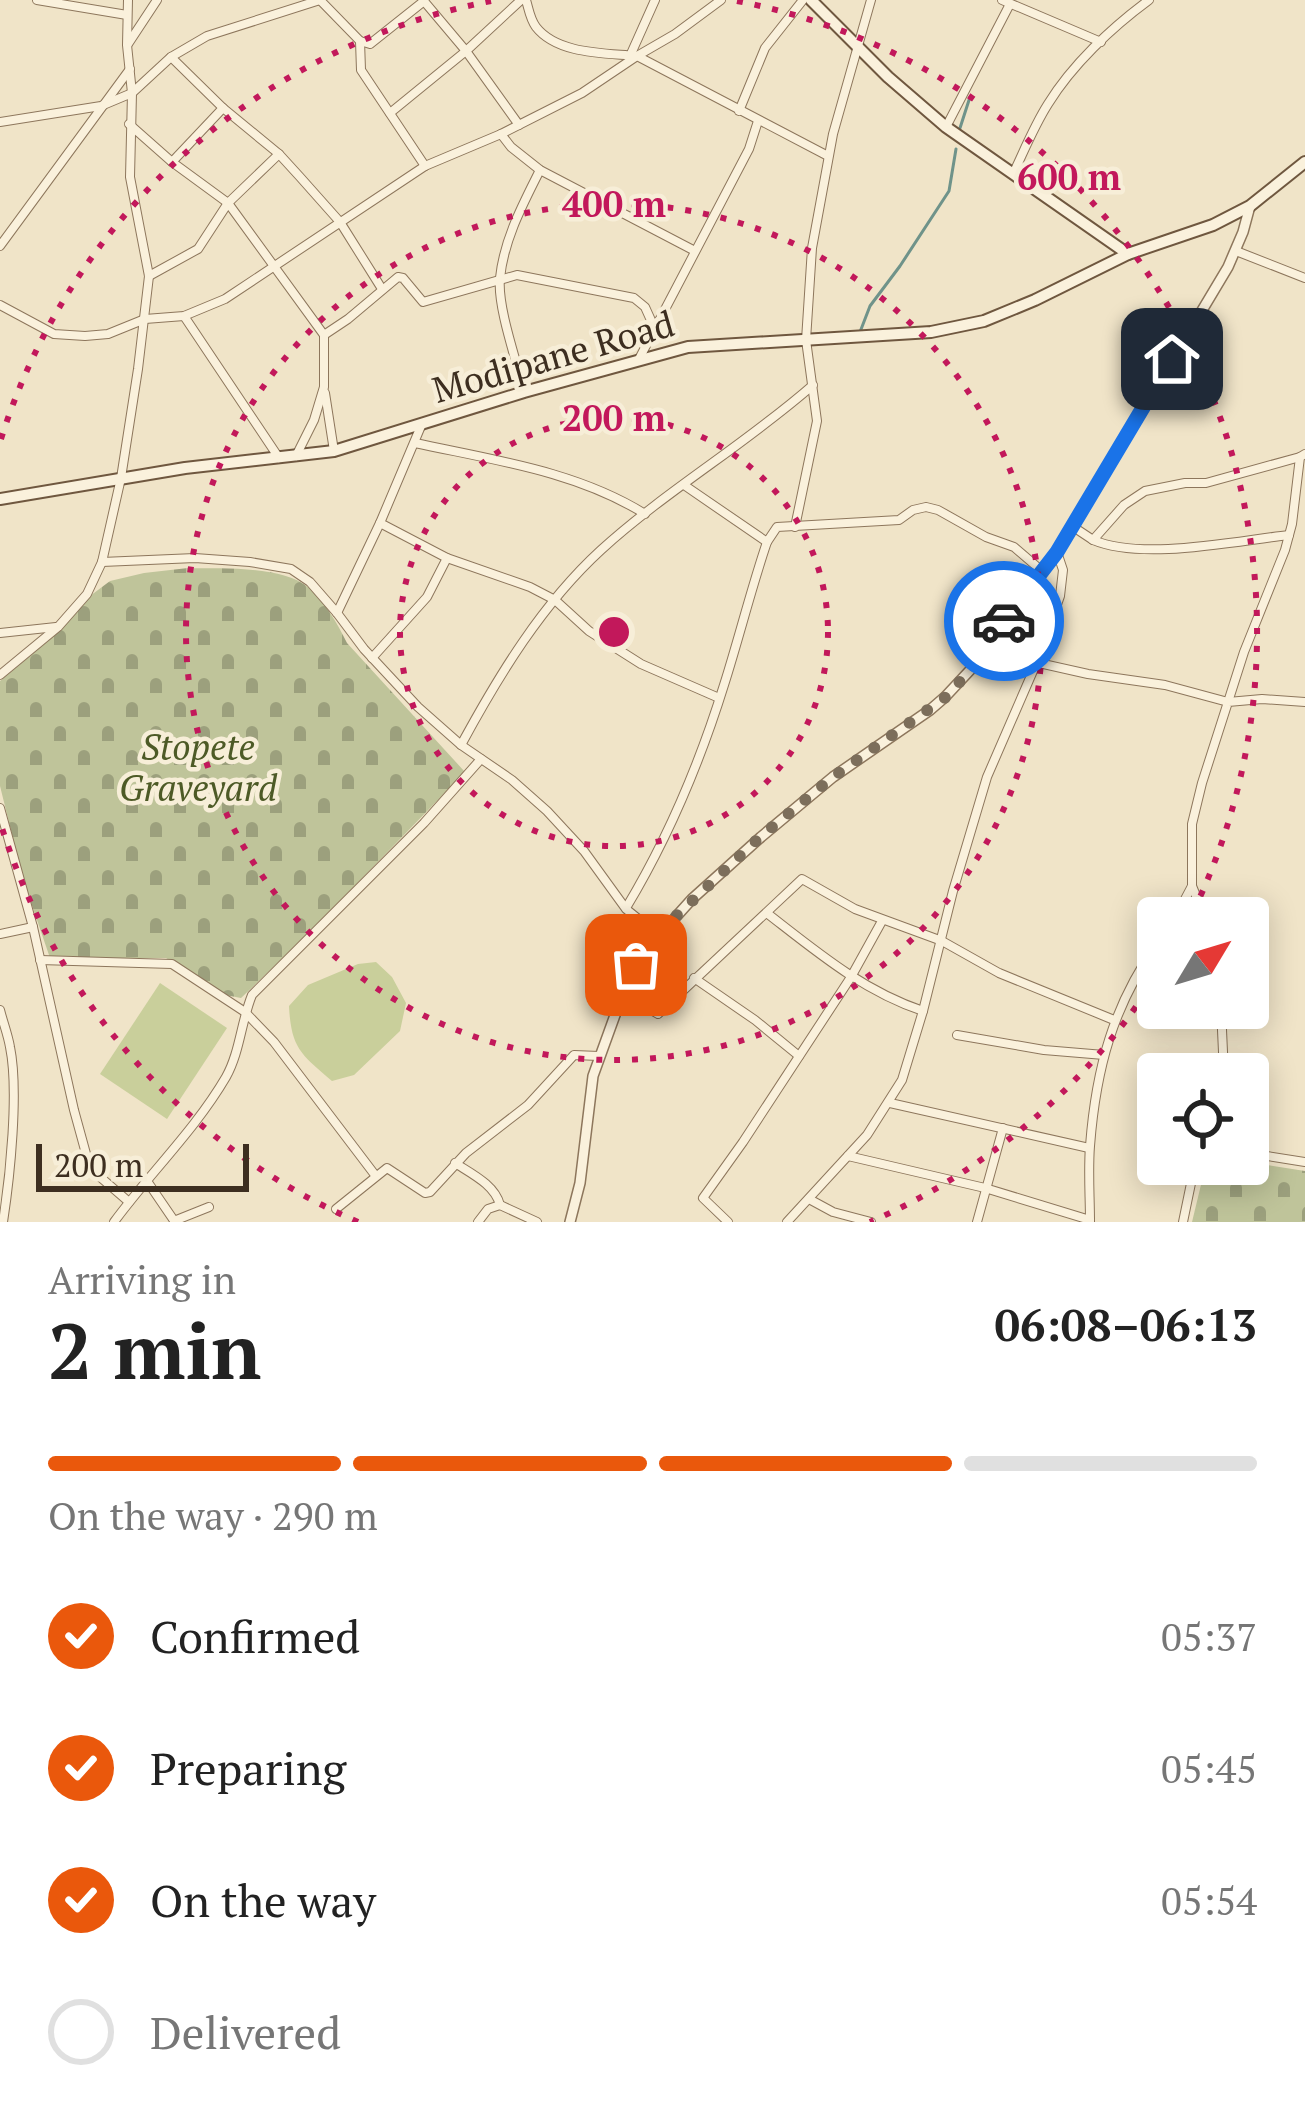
<!DOCTYPE html>
<html lang="en">
<head>
<meta charset="utf-8">
<style>
	body { margin:0; font-family:"PT Serif",serif; background:#f6f6f6; color:#222; height:100vh; display:flex; flex-direction:column; font-size:45px; white-space:nowrap }
	* { box-sizing:border-box; margin:0 }
	p { font-size:39px; color:#767676 }
	.icon { flex:none; width:66px; height:66px; fill:none; stroke:currentColor; stroke-width:2; stroke-linecap:round; stroke-linejoin:round }
	.map { position:relative; height:1222px; overflow:hidden }
	.details { display:flex; flex-direction:column; background:#fff; flex:1 }
	.details>* { flex:none }
	.needle { width:78px; rotate:52deg }
	.controls { position:absolute; left:1137px; top:897px; display:grid; gap:24px }
	.controls a { display:grid; place-items:center; width:132px; height:132px; border-radius:12px; background:#fff; box-shadow:0 6px 30px #0003; font-size:60px }
	.scale { position:absolute; left:36px; bottom:30px; width:213px; box-sizing:border-box; padding-left:12px; border:6px solid #3d2e20; border-top:0; font-size:33px; line-height:42px; white-space:nowrap; color:#3d2e20; -webkit-text-stroke:9px #f7eed8; paint-order:stroke }
	.pin { position:absolute; display:grid; place-items:center; width:102px; height:102px; color:#fff; margin:-51px; border-radius:24px; box-shadow:0 6px 18px #0006 }
	.courier { position:absolute; display:grid; place-items:center; width:120px; height:120px; margin:-60px; border:9px solid #1a73e8; border-radius:50%; background:#fff; color:#222; box-shadow:0 3px 15px #0007 }
	.head em { font-style:normal; font-weight:700 }
	.head div { display:flex; flex-direction:column-reverse }
	.head { display:flex; align-items:center; justify-content:space-between; height:204px; padding:0 48px }
	h1 { font-size:78px; font-weight:700; line-height:90px }
	.bar { display:grid; grid-template-columns:repeat(4,1fr); gap:18px 12px; align-content:center; height:144px; padding:0 48px }
	.bar i { height:15px; border-radius:9px; background:#e0e0e0 }
	.bar .on { background:#ea580c }
	.bar p { grid-column:span 4 }
	ol { padding:0 48px; list-style:none }
	li { display:flex; align-items:center; gap:36px; height:132px }
	li p { margin-inline-start:auto }
	li .icon { padding:12px; border-radius:50%; background:#ea580c; color:#fff; stroke-width:4 }
	li:last-child { color:#767676 }
	li i { width:66px; height:66px; border:6px solid #e0e0e0; border-radius:50% }
	.map>svg:first-child { display:block }
	.green { fill:#c9cf9b }
	.cemetery { fill:url(#cemetery-stones) }
	.lines { fill:none; stroke-linecap:round; stroke-linejoin:round }
	.stream { stroke:#6f938a; stroke-width:3 }
	.minor-casing { stroke:#8d765c; stroke-width:10 }
	.tertiary-casing { stroke:#8d765c; stroke-width:12 }
	.secondary-casing { stroke:#6f573f; stroke-width:14 }
	.minor { stroke:#faf1dc; stroke-width:8 }
	.tertiary { stroke:#faf1dc; stroke-width:9 }
	.secondary { stroke:#faf1dc; stroke-width:10 }
	.done { stroke:#7c6e5b; stroke-width:12; stroke-dasharray:0 21.6 }
	.route { stroke:#1a73e8; stroke-width:15 }
	.ring { fill:none; stroke:#c2185b; stroke-width:6; stroke-dasharray:6 12 }
	.labels { text-anchor:middle; dominant-baseline:central; stroke-width:9; stroke-linejoin:round; paint-order:stroke }
	.street-label { font-size:36px; fill:#3d2e20; stroke:#f7eed8 }
	.park-label { font-size:36px; font-style:italic; fill:#4d5a26; stroke:#f7eed8 }
	.centre { fill:#c2185b; stroke:#f7eed8; stroke-width:6 }
	.ring-label { font-size:36px; text-anchor:middle; font-weight:bold; fill:#c2185b; stroke:#f7eed8; stroke-width:9; stroke-linejoin:round; paint-order:stroke }
</style>
</head>
<body>
<div class="map">
<svg width="1305" height="1222" viewBox="0 0 1305 1222">
	<defs>
		<pattern id="cemetery-stones" width="16" height="16" patternUnits="userSpaceOnUse" patternTransform="scale(3)"><rect width="16" height="16" fill="#bfc49a"/><path d="M2 7V4a2 2 0 0 1 4 0v3zM10 15v-3a2 2 0 0 1 4 0v3z" fill="#9ca07d"/></pattern>
	</defs>
	<rect width="100%" height="100%" fill="#f0e4c8"/>
	<!-- green -->
	<g class="green">
		<path d="M376,962L392,977L406,1003L400,1031L354,1075L332,1081C302,1055 291,1049 289,1006L308,985L358,964Z"/>
		<path d="M160,983L227,1028L167,1119L100,1074Z"/>
	</g>
	<!-- cemetery -->
	<g class="cemetery">
		<path d="M188,568C222,569 283,565 309,588C326,603 337,623 347,643L465,772L310,932L241,998L225,995L166,958H50L23,879L0,786V681L55,635L90,596L110,581L144,573Z"/>
		<path d="M1248,1162L1305,1171V1222H1192L1206,1164Z"/>
	</g>
	<g class="lines">
		<!-- stream -->
		<g class="stream">
			<path d="M960,128L970,97"/>
			<path d="M860,332L870,306L900,266L949,191L956,149"/>
		</g>
		<defs>
			<g id="minor">
				<path d="M37,0L127,15"/>
				<path d="M320,0L360,41L370,44L424,1"/>
				<path d="M423,0L466,51L521,0"/>
				<path d="M526,0C529,10 530,19 536,27C557,54 604,53 635,56"/>
				<path d="M721,0L675,34L637,56L828,156"/>
				<path d="M1002,0L1101,42"/>
				<path d="M360,41L361,70L425,166"/>
				<path d="M128,44L157,0"/>
				<path d="M630,56L655,0"/>
				<path d="M171,57L223,108L279,154L300,177L340,222L382,289"/>
				<path d="M739,111L765,48L803,0"/>
				<path d="M390,113L466,51L519,125"/>
				<path d="M0,122L101,106L132,93L171,57L207,36L320,0"/>
				<path d="M129,124L172,162L228,203L324,335V387L314,420L296,456"/>
				<path d="M946,127L1010,4"/>
				<path d="M501,134L511,147L540,170L695,251"/>
				<path d="M172,162L223,108"/>
				<path d="M1013,174C1024,151 1034,126 1048,104C1072,65 1111,28 1149,0"/>
				<path d="M0,246L130,69"/>
				<path d="M1236,251L1305,278"/>
				<path d="M149,276L198,249L228,203L279,154"/>
				<path d="M0,305L54,334L85,336L108,334L145,319L184,316L225,299L425,166L501,134L582,93L637,56"/>
				<path d="M184,316L279,458"/>
				<path d="M324,335L348,319L398,277L403,278L423,302L517,275L634,298L645,307L654,327"/>
				<path d="M639,359L749,149L758,121"/>
				<path d="M524,391C517,362 497,307 500,278C504,239 523,204 540,170"/>
				<path d="M325,393L334,451"/>
				<path d="M415,443C493,460 576,471 645,514"/>
				<path d="M684,485L767,542"/>
				<path d="M380,523L447,558L530,587L555,600L589,631L641,664L719,698"/>
				<path d="M1072,526L1093,540"/>
				<path d="M795,527L817,421L806,340L812,248L833,134L871,0"/>
				<path d="M1289,535C1235,541 1143,561 1093,540L1124,505L1145,491L1185,483H1206L1300,457"/>
				<path d="M102,562L195,558L250,562L291,569L310,582L337,613L364,649L418,707L461,745L512,780L547,811L584,851L626,909L657,934"/>
				<path d="M337,613L380,523L421,426"/>
				<path d="M0,633L56,627"/>
				<path d="M985,651L1088,674L1165,685L1228,702L1244,652L1285,550L1292,524L1300,457L1305,454"/>
				<path d="M372,658L427,597L447,558"/>
				<path d="M0,675L58,627L87,594L102,562L121,478L138,369L149,276L130,177L132,93L127,45L128,0"/>
				<path d="M461,745C499,675 542,604 601,550C667,490 746,444 813,385"/>
				<path d="M0,808L33,927L74,1110L88,1161L92,1170L129,1202"/>
				<path d="M1192,886L1205,918"/>
				<path d="M626,908C667,840 700,762 724,685C739,638 751,589 767,542L777,527L899,520L913,510L926,507L938,510L986,537L1014,547L1042,571"/>
				<path d="M768,914C817,952 863,991 923,1011"/>
				<path d="M1175,918L1192,886V824L1202,783L1228,702L1262,699L1305,702"/>
				<path d="M0,934L33,927"/>
				<path d="M40,960L172,964L245,1012L274,1042L375,1175"/>
				<path d="M694,978L755,1020L799,1056"/>
				<path d="M623,993L658,1014L802,879L855,909L942,941L999,973L1114,1020"/>
				<path d="M1221,1008L1224,1074"/>
				<path d="M0,1010C3,1022 8,1035 10,1047C19,1091 10,1177 3,1222"/>
				<path d="M957,1035L1044,1050L1104,1055"/>
				<path d="M890,1103L1089,1148"/>
				<path d="M1248,1153L1305,1162"/>
				<path d="M848,1156L985,1188L1090,1220"/>
				<path d="M455,1163C472,1174 495,1185 500,1205"/>
				<path d="M147,1181L175,1222"/>
				<path d="M809,1199L833,1212L871,1222"/>
				<path d="M336,1209L387,1168L425,1193L430,1192L466,1153L528,1105L574,1055L599,1056"/>
				<path d="M174,1221L209,1207"/>
				<path d="M114,1222C150,1173 195,1130 226,1077C240,1052 241,1022 252,995L424,823L481,759"/>
				<path d="M478,1222L488,1209L500,1205L537,1222"/>
				<path d="M728,1222L703,1198L743,1142L851,977L882,921"/>
				<path d="M787,1222L867,1135L902,1080L923,1011L953,891L987,777L1036,664L1060,596L1063,570L1057,552"/>
				<path d="M977,1222L1003,1128"/>
				<path d="M1090,1222C1090,1197 1088,1171 1090,1146C1096,1068 1113,1006 1158,942"/>
				<path d="M1183,1222L1195,1164"/>
			</g>
			<path id="tertiary" d="M570,1222L580,1183L593,1076L623,993L646,950L692,899L761,837L833,777L930,710L945,697L973,667L1057,552L1118,451L1228,267L1243,232L1250,206"/>
			<g id="secondary">
				<path d="M811,0L888,77L946,127L1128,254"/>
				<path d="M0,499L185,468L334,451L524,392L688,347L931,332L984,321L1035,300L1128,254L1213,225L1250,206L1305,162"/>
			</g>
		</defs>
		<!-- minor casing -->
		<use href="#minor" class="minor-casing"/>
		<!-- tertiary casing -->
		<use href="#tertiary" class="tertiary-casing"/>
		<!-- secondary casing -->
		<use href="#secondary" class="secondary-casing"/>
		<!-- minor -->
		<use href="#minor" class="minor"/>
		<!-- tertiary -->
		<use href="#tertiary" class="tertiary"/>
		<!-- secondary -->
		<use href="#secondary" class="secondary"/>
	</g>
	<g class="lines">
		<!-- done -->
		<path class="done" d="M636,965L657,934L760,837L833,777L946,697L973,667L1004,621"/>
		<!-- route -->
		<path class="route" d="M1004,621L1057,552L1172,359"/>
	</g>
	<!-- distance rings -->
	<g class="ring">
		<circle cx="614" cy="632" r="214"/>
		<circle cx="614" cy="632" r="428"/>
		<path d="M1156 977A643 643 0 0 1 870 1222M358 1222A643 643 0 0 1 1 825M1 439A643 643 0 0 1 491 1M737 1A643 643 0 0 1 1192 914"/>
	</g>
	<g class="labels">
		<!-- street labels -->
		<g class="street-label">
			<text transform="translate(553 356) rotate(-16)">Modipane Road</text>
		</g>
		<!-- park labels -->
		<g class="park-label">
			<text x="198" y="746">Stopete<tspan x="198" dy="41">Graveyard</tspan></text>
		</g>
	</g>
	<circle cx="614" cy="632" r="18" class="centre"/>
	<g class="ring-label">
		<text x="1069" y="190">600 m</text>
		<text x="614" y="217">400 m</text>
		<text x="614" y="431">200 m</text>
	</g>
</svg>
<div class="controls">
<a><svg class="needle" viewBox="-14 -14 28 28"><path d="M0-13l5 13h-10z" fill="#e53935"/><path d="M0 13l5-13h-10z" fill="#767676"/></svg></a>
<a><svg class="icon" aria-label="locate" viewBox="0 0 24 24"><circle cx="12" cy="12" r="6"/><path d="M12 2v4M12 18v4M2 12h4M18 12h4"/></svg></a>
</div>
<div class="scale">200 m</div>
<div class="pin" style="left:636px;top:965px;background:#ea580c"><svg class="icon" aria-label="bag" viewBox="0 0 24 24"><path d="M5 8h14l-1 12H6zM9 8a3 3 0 0 1 6 0"/></svg></div>
<div class="pin" style="left:1172px;top:359px;background:#1f2937"><svg class="icon" aria-label="home" viewBox="0 0 24 24"><path d="M3 11l9-7 9 7M6 9v11h12V9"/></svg></div>
<div class="courier" style="left:1004px;top:621px"><svg class="icon" aria-label="car" viewBox="0 0 24 24"><path d="M5 17H2v-5l4-1 3-4h7l3 4 3 1v5h-3M9 17h6M6 11h13"/><circle cx="7" cy="17" r="2"/><circle cx="17" cy="17" r="2"/></svg></div>
</div>
<section class="details">
<div class="head"><div><h1>2 min</h1><p>Arriving in</p></div><em>06:08–06:13</em></div>
<div class="bar"><i class="on"></i><i class="on"></i><i class="on"></i><i></i><p>On the way · 290 m</p></div>
<ol>
<li><svg class="icon" aria-label="check" viewBox="0 0 24 24"><path d="M5 12l5 5 9-10"/></svg>Confirmed<p>05:37</p></li>
<li><svg class="icon" aria-label="check" viewBox="0 0 24 24"><path d="M5 12l5 5 9-10"/></svg>Preparing<p>05:45</p></li>
<li><svg class="icon" aria-label="check" viewBox="0 0 24 24"><path d="M5 12l5 5 9-10"/></svg>On the way<p>05:54</p></li>
<li><i></i>Delivered</li>
</ol>
</section>
</body>
</html>
